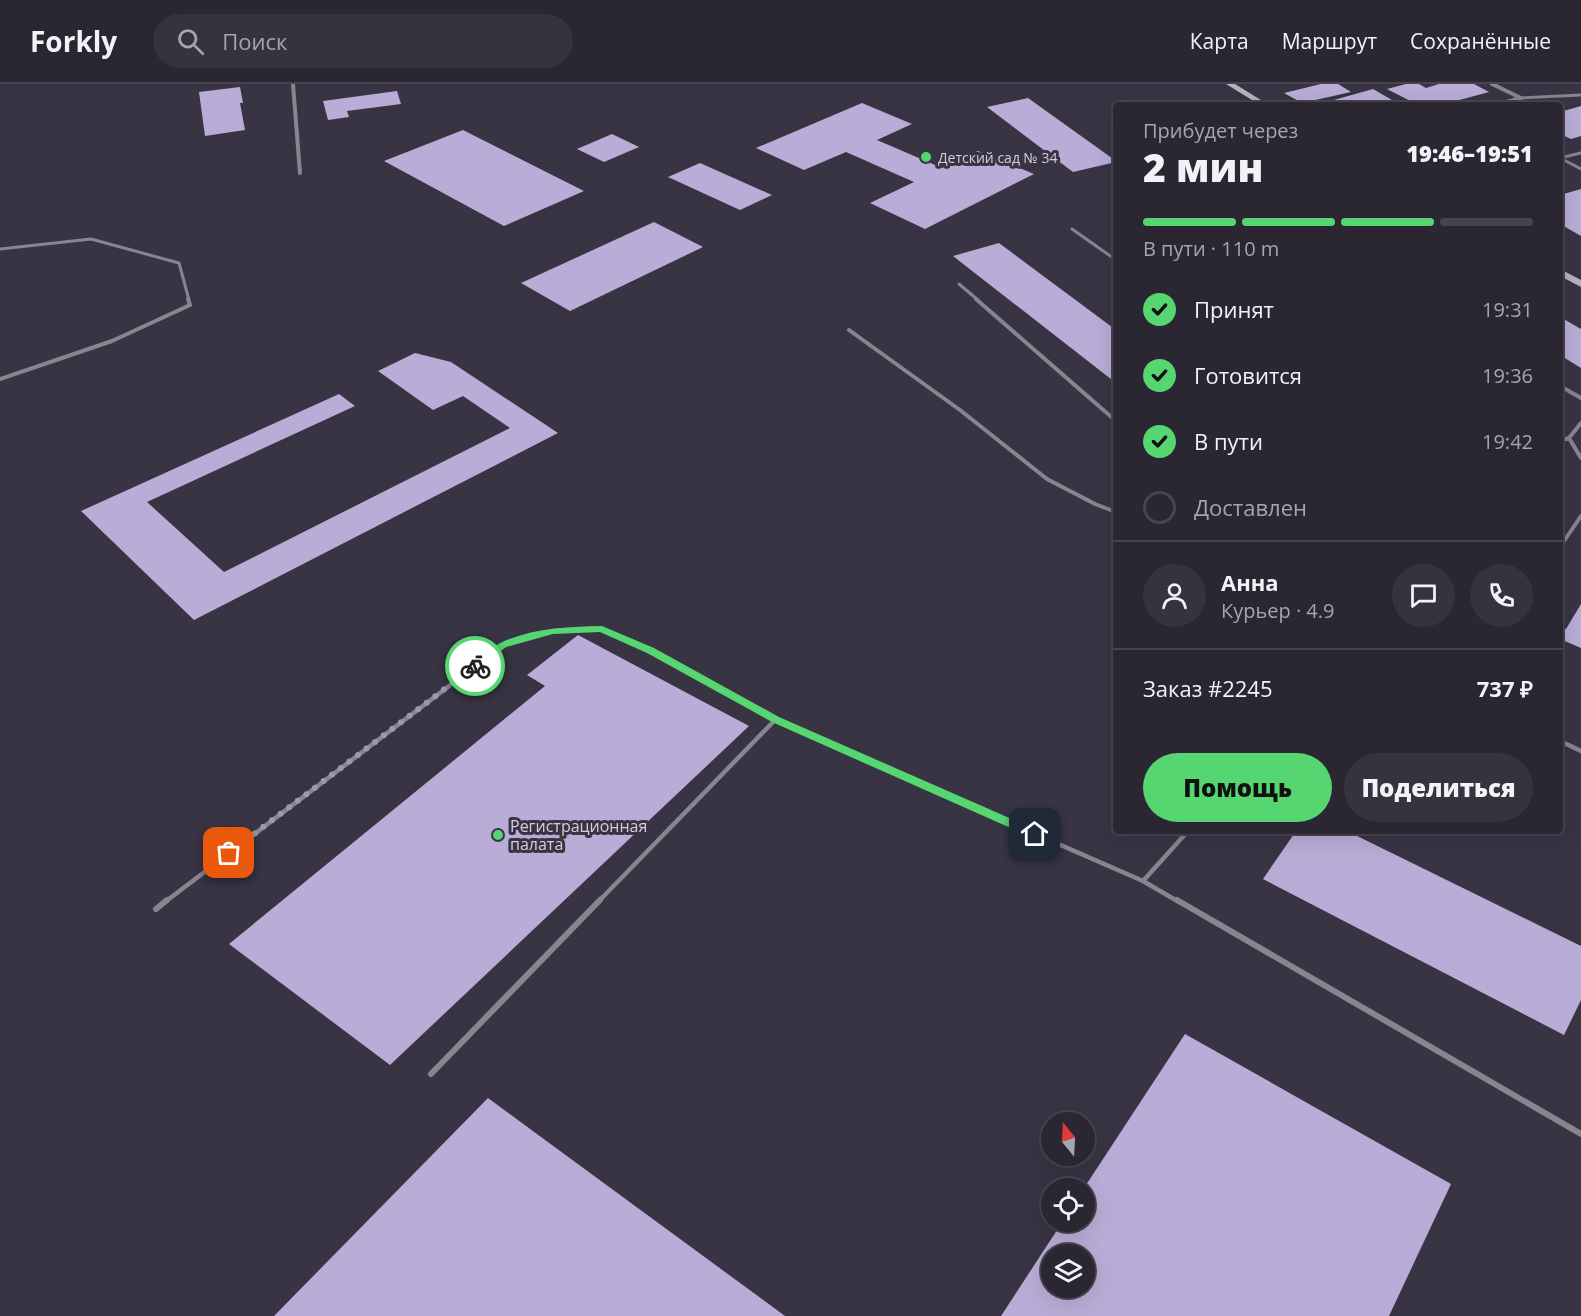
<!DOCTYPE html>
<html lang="ru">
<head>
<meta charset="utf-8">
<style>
	body { margin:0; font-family:"Open Sans",sans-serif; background:#36333f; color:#f1f3f6; height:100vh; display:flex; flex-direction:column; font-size:22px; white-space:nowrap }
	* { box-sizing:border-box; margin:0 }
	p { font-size:20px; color:#a5a5ac }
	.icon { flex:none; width:33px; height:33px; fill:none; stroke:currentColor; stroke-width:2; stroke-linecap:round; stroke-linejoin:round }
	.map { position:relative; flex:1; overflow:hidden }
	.details { position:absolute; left:1113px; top:18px; width:450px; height:732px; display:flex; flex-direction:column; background:#2a2733; border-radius:6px; box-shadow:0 6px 24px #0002,0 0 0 2px #46444e }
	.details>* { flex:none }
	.needle { width:39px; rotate:342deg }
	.fabs { position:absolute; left:1041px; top:1028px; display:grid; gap:12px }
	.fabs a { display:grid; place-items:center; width:54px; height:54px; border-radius:50%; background:#2a2733; box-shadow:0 6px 24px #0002,0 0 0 2px #46444e; font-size:30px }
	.pin { position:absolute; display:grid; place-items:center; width:51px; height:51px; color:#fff; margin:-26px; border-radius:12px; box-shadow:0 3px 9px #0006 }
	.courier { position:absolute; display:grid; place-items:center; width:60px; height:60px; margin:-30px; border:4px solid #55d671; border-radius:50%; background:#fff; color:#222; box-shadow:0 2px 8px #0007 }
	.head em { font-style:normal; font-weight:800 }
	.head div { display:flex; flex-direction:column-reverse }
	.head { display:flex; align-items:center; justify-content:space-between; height:102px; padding:0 30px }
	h1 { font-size:39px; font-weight:800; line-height:45px }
	.bar { display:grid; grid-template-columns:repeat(4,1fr); gap:9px 6px; align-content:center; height:72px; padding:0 30px }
	.bar i { height:8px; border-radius:4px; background:#46444e }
	.bar .current { background:#55d671 }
	.bar p { grid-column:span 4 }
	.line { display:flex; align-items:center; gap:15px; padding:0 30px; border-top:2px solid #46444e }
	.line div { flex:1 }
	.round { display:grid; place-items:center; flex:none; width:63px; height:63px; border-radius:32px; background:#36333f }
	ol { padding:0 30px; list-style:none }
	li { display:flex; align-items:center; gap:18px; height:66px }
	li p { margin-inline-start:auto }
	li .icon { padding:6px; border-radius:50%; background:#55d671; color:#111; stroke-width:4 }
	li:last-child { color:#a5a5ac }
	li i { width:33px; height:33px; border:3px solid #46444e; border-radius:50% }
	.cta { display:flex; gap:12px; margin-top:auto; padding:12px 30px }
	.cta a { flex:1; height:69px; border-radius:36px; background:#55d671; color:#111; font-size:24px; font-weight:800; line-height:69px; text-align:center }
	.cta a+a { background:#36333f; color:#f1f3f6 }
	header { display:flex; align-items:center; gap:36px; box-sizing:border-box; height:84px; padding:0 30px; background:#2a2733; border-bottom:2px solid #46444e }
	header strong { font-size:28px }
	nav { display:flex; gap:33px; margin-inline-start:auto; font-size:21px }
	.search { width:420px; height:54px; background:#36333f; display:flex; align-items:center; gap:15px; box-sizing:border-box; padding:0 21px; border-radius:33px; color:#a5a5ac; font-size:22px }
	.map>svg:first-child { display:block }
	.building { fill:#b9add7; fill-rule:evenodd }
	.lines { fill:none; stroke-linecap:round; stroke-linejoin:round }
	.lane-far3 { stroke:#88858e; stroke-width:3 }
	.lane-far2 { stroke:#88858e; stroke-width:4 }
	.lane-far1 { stroke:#88858e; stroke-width:4.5 }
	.lane { stroke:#88858e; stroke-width:6 }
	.street { stroke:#88858e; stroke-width:4 }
	.secondary { fill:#b5b2bf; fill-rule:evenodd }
	.route { fill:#55d671 }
	.done { stroke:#9d99a6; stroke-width:6; stroke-dasharray:0 10.8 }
	.poi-dot { fill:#55d671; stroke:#383444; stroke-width:2 }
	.labels { text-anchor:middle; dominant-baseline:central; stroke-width:6; stroke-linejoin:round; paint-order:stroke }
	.far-poi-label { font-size:14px; fill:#d3d0da; stroke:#383444; text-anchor:start }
	.poi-label { font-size:16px; fill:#d3d0da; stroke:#383444; text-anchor:start }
</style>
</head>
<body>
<header>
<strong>Forkly</strong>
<div class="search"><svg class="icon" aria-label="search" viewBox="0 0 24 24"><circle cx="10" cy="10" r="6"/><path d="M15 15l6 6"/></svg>Поиск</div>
<nav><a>Карта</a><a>Маршрут</a><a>Сохранённые</a></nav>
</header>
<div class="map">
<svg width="1581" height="1232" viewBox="0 0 1581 1232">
	<rect width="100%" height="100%" fill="#383444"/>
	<!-- building -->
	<g class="building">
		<path d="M1321,0H1338L1351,8L1302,19L1284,9Z"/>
		<path d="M1406,0H1419L1426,4L1439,0H1474L1489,8L1441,21H1418L1387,5Z"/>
		<path d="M240,3L243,19H240L245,46L205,52L199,8Z"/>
		<path d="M1373,5L1392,16L1373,21H1316Z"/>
		<path d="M397,7L401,20L347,27L349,33L328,36L323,17Z"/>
		<path d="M1028,14L1116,77V78L1073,88L987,23Z"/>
		<path d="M862,19L912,40L877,56L942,84L978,67L1034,90L925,145L870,119L914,98L846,68L804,86L756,64Z"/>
		<path d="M1581,22V52L1571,55L1560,50V28Z"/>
		<path d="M463,46L584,107L504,142L384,77Z"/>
		<path d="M612,50L639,63L604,78L577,65Z"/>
		<path d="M700,79L772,111L740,126L668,93Z"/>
		<path d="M1581,105V152L1560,140V111Z"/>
		<path d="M654,138L703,163L570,227L521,199Z"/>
		<path d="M999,159L1116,246V299L953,172Z"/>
		<path d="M1560,233L1581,245V284L1560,271Z"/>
		<path d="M415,269L451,278L558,349L194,536L81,427L339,310L355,322L147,418L224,488L510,344L463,312L433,326L378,287Z"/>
		<path d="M1581,520V564L1560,555V543L1566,545Z"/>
		<path d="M578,551L749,642L390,981L229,860L545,602L527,591Z"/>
		<path d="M1296,747H1347L1581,862V916L1564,951L1263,795Z"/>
		<path d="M1185,950L1451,1100L1389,1232H1001L1063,1137H1084V1104ZM1052,1170H1084V1203H1052Z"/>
		<path d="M488,1014L785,1232H274Z"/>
	</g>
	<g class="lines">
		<!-- lane-far3 -->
		<g class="lane-far3">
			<path d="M1521,14L1581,11"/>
			<path d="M1560,74L1581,85"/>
			<path d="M1560,74L1581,69"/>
			<path d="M1072,145L1116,176"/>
			<path d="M0,165L91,155L179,179L189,216"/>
			<path d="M959,200L978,216"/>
		</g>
		<!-- lane-far2 -->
		<g class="lane-far2">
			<path d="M976,215L1116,337"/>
			<path d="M849,246L960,326L1047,395L1095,420L1116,428"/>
			<path d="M0,295L112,257L190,221L188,215"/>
			<path d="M1560,302L1581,314"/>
			<path d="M1569,354L1581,374"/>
			<path d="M1560,357L1569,354L1581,339"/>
			<path d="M1560,463L1581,432"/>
		</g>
		<!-- lane-far1 -->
		<g class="lane-far1">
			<path d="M1560,657L1581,667"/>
			<path d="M1143,797L1179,818"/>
			<path d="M165,818L503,561L553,547L602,545L651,567L775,636"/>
			<path d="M598,818L775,636L1143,797L1188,747"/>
		</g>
		<!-- lane -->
		<g class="lane">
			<path d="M1177,816L1581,1050"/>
			<path d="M156,825L167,816"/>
			<path d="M431,990L600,816"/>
		</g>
		<!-- street -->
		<g class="street">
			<path d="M293,0L300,89"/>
			<path d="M1492,0L1521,14L1495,21"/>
		</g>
		<!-- secondary -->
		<g class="secondary">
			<path d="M1226,0H1235L1269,21H1260Z"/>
			<path d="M1560,185L1581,196V203L1560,192Z"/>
		</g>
	</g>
	<!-- route -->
	<path class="route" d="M602,542L654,564L779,633L1039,747L1040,750L1035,754L1031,753L772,638L647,569L600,548L553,550L506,563L479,585L475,586L470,582C502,545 557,543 602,542Z"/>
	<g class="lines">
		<!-- done -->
		<path class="done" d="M229,769L475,582"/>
	</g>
	<!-- markers -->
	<g class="poi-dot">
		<circle cx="926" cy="73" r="6"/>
		<circle cx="498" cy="751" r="6"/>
	</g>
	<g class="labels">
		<!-- far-poi labels -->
		<g class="far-poi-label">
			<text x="938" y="73">Детский сад № 34</text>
		</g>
		<!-- poi labels -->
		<g class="poi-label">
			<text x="510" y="742">Регистрационная<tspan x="510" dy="18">палата</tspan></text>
		</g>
	</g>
</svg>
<div class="fabs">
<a><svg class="needle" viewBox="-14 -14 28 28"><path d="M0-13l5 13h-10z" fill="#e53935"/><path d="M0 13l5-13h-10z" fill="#a5a5ac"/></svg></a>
<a><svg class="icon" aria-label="locate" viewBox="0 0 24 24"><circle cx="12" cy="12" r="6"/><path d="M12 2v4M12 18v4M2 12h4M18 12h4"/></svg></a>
<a><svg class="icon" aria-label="layers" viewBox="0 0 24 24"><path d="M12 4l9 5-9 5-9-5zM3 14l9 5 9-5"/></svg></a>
</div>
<div class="pin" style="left:229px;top:769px;background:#ea580c"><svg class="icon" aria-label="bag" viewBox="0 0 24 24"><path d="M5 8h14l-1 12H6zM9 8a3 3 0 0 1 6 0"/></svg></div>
<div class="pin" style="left:1035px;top:750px;background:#1f2937"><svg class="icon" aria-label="home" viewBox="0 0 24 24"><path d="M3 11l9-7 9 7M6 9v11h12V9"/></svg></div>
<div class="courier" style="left:475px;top:582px"><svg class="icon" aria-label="bike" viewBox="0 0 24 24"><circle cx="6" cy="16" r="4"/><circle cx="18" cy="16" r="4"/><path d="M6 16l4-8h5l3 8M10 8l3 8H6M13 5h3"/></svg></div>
<section class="details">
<div class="head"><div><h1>2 мин</h1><p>Прибудет через</p></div><em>19:46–19:51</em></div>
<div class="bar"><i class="current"></i><i class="current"></i><i class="current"></i><i></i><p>В пути · 110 m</p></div>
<ol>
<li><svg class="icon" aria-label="check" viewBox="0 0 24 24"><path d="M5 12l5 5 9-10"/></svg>Принят<p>19:31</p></li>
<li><svg class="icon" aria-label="check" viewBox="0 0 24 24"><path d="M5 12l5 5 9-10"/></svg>Готовится<p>19:36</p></li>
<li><svg class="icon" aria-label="check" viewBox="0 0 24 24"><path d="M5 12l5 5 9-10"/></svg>В пути<p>19:42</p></li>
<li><i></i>Доставлен</li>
</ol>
<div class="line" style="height:108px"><a class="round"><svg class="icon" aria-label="person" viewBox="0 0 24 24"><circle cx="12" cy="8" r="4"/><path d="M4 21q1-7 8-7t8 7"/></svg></a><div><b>Анна</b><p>Курьер · 4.9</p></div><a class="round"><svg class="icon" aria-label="chat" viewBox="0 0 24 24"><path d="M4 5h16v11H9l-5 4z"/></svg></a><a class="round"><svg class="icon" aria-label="phone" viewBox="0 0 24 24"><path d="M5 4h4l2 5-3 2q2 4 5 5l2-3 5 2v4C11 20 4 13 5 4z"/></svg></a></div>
<div class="line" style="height:78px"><div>Заказ #2245</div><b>737 ₽</b></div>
<div class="cta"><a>Помощь</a><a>Поделиться</a></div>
</section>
</div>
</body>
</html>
